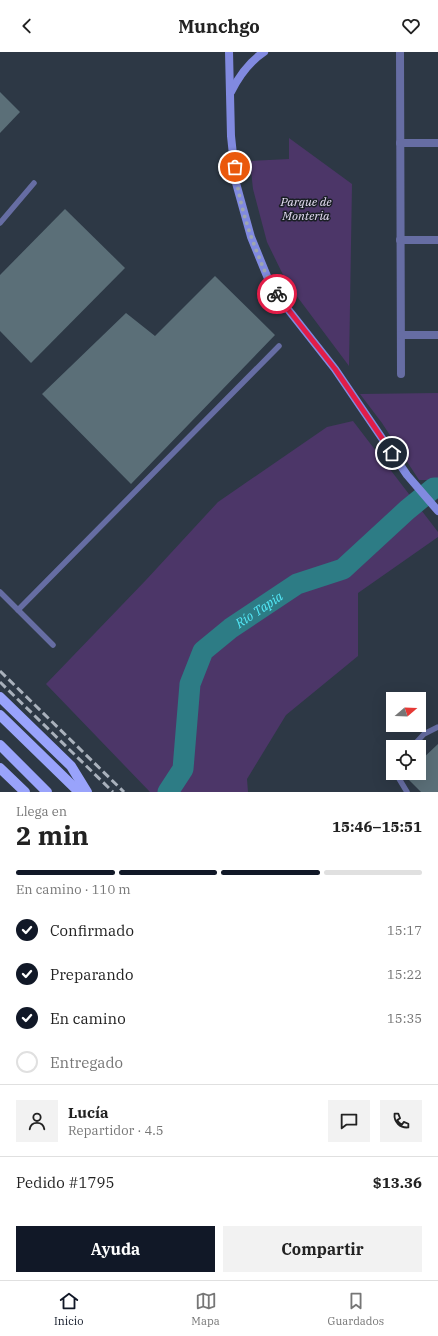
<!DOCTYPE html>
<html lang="es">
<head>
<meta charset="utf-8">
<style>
	body { margin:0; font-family:"IBM Plex Serif",serif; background:#f2f2f2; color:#222; height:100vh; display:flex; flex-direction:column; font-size:15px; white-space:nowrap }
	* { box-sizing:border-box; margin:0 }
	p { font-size:13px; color:#767676 }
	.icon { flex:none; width:22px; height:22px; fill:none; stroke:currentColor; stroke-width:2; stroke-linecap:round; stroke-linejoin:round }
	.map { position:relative; height:740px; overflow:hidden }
	.side { display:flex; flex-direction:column; background:#fff; flex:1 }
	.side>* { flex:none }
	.needle { width:26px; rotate:71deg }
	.fabs { position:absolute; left:386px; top:640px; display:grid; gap:8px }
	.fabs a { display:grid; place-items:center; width:40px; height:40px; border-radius:0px; background:#fff; box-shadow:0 4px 16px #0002; font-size:20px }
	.pin { position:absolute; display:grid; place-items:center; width:34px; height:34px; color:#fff; margin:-17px; border:2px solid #fff; border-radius:50%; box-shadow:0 1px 4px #0007 }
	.courier { position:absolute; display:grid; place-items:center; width:40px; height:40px; margin:-20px; border:3px solid #e11d48; border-radius:50%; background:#fff; color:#222; box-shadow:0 1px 5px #0007 }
	.summary em { font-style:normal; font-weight:700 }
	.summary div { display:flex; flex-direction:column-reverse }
	.summary { display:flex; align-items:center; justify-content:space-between; height:68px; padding:0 16px }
	h1 { font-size:26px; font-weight:700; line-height:30px }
	.bar { display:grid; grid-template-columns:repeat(4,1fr); gap:6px 4px; align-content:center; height:48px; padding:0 16px }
	.bar i { height:5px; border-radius:3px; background:#e0e0e0 }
	.bar .active { background:#111827 }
	.bar p { grid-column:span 4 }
	.line { display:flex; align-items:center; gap:10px; padding:0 16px; border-top:1px solid #e0e0e0 }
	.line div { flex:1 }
	.round { display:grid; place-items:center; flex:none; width:42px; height:42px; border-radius:0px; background:#f2f2f2 }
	ol { padding:0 16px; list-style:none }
	li { display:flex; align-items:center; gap:12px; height:44px }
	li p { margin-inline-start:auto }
	li .icon { padding:4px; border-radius:50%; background:#111827; color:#fff; stroke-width:4 }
	li:last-child { color:#767676 }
	li i { width:22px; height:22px; border:2px solid #e0e0e0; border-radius:50% }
	.primary-button { display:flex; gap:8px; margin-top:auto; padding:8px 16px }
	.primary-button a { flex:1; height:46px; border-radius:0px; background:#111827; color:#fff; font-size:16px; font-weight:700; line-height:46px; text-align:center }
	.primary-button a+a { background:#f2f2f2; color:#222 }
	header { display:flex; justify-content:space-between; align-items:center; height:52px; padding:0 16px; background:#fff; font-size:18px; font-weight:700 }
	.tab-bar { display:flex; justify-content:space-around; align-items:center; height:56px; border-top:1px solid #e0e0e0; background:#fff; font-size:11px; color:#767676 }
	.tab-bar a { display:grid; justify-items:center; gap:2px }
	.tab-bar .active { color:#111827 }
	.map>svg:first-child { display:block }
	.green { fill:#4c3668 }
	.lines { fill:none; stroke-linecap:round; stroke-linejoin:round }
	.river { stroke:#2d7c85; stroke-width:21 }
	.building { fill:#5b6f78 }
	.lane { stroke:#666da3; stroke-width:5.5 }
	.street { stroke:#666da3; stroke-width:8 }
	.secondary { stroke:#818ae0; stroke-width:8 }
	.primary { stroke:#99a3fb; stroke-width:10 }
	.rail { stroke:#a9b1bc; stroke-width:3; stroke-dasharray:8 4; stroke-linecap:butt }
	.done { stroke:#9da6b0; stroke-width:4; stroke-dasharray:0 7.2 }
	.route { stroke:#e11d48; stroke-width:5 }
	.labels { text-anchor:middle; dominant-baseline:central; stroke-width:3; stroke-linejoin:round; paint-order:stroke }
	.park-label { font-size:12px; font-style:italic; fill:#e6def4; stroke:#1a1f25 }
	.water-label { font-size:13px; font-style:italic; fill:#54eafa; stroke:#1a1f25 }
</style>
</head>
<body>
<header><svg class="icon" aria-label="back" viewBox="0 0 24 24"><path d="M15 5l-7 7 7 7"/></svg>Munchgo<svg class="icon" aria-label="heart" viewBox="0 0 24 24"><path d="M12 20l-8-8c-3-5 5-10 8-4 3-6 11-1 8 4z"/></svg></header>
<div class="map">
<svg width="438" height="740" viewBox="0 0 438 740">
	<rect width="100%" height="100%" fill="#2d3845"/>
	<!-- green -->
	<g class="green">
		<path d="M289,86L352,132L349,314L287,231L267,190L253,137L250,109L289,107Z"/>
		<path d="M438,341V428H419L382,371L360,342Z"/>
		<path d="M353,369L438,480V485L358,541V604L286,663L247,727L248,740H150L46,632L146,528L218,450L327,375Z"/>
	</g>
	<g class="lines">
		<!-- river -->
		<path class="river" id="s1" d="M168,740L183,717L190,632L203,599L231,576L297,532L343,517L407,458L434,436H438"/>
	</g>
	<!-- building -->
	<g class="building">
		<path d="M0,40L20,60L0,81Z"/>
		<path d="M65,157L125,216L31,311L0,279V223Z"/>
		<path d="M215,224L275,283L131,432L42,342L126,261L155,284Z"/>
		<path d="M438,692V740H421L405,724L408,721H419V710Z"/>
	</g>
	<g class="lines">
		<!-- lane -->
		<g class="lane">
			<path d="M0,171L34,131"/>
			<path d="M0,540L53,593"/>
			<path d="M18,558L279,294"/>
			<path d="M412,695L424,682L438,675"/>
			<path d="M398,721V725L407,740"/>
		</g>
		<!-- street -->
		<g class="street">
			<path d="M400,0L401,322"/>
			<path d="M400,91H438"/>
			<path d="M400,188H438"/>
			<path d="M401,283H438"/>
		</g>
		<!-- secondary -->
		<g class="secondary">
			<path d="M229,0L231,84L236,131L251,185L269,229L287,256L335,317L407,423L438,459"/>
			<path d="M231,40C239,24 249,10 264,0"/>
		</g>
		<!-- primary -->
		<g class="primary">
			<path d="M0,645L71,714L87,740"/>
			<path d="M0,663L79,740"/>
			<path d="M0,693L47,740"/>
			<path d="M0,716L25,740"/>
		</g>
		<!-- rail -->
		<g class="rail">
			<path d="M0,619L124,740"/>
			<path d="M0,630L113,740"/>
		</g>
	</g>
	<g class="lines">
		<!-- done -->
		<path class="done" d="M235,115C238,146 247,176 259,205C264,218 269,230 277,242"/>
		<!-- route -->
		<path class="route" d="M277,242L287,256L335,317L392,401"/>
	</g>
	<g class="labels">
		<!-- park labels -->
		<g class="park-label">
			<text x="306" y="149">Parque de<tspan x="306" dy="14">Monteria</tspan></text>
		</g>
		<!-- water labels -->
		<g class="water-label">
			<text stroke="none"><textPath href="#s1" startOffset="218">Río Tapia</textPath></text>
		</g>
	</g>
</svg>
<div class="fabs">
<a><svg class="needle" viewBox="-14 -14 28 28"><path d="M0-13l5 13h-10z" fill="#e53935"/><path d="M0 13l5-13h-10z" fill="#767676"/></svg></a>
<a><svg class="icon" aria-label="locate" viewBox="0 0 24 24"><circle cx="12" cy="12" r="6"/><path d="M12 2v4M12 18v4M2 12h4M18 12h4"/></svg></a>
</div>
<div class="pin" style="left:235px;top:115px;background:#ea580c"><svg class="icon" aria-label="bag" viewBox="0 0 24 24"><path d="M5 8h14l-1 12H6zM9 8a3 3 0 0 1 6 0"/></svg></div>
<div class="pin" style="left:392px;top:401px;background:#1f2937"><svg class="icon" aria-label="home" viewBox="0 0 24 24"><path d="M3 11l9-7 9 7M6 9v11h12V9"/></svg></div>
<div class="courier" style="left:277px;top:242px"><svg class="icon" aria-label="bike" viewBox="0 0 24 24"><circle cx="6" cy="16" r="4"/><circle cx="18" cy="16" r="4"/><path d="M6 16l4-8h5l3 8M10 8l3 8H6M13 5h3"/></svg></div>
</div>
<section class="side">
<div class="summary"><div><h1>2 min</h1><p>Llega en</p></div><em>15:46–15:51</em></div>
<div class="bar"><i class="active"></i><i class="active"></i><i class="active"></i><i></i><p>En camino · 110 m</p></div>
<ol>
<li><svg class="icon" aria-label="check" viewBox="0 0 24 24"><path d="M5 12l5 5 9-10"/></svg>Confirmado<p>15:17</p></li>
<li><svg class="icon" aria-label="check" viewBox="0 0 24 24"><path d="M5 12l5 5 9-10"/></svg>Preparando<p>15:22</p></li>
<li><svg class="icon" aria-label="check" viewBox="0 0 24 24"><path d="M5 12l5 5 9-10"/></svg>En camino<p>15:35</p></li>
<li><i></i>Entregado</li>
</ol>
<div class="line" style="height:72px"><a class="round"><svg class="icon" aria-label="person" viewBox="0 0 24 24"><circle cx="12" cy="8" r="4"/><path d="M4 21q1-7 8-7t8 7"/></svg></a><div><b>Lucía</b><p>Repartidor · 4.5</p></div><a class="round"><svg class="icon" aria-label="chat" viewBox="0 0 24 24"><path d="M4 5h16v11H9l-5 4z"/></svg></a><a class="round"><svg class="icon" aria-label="phone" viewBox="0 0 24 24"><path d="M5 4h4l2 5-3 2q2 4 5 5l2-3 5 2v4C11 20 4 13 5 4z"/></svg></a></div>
<div class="line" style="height:52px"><div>Pedido #1795</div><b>$13.36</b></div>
<div class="primary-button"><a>Ayuda</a><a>Compartir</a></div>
</section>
<nav class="tab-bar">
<a class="active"><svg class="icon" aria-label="home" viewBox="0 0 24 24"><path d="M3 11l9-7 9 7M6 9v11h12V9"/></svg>Inicio</a>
<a><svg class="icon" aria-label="map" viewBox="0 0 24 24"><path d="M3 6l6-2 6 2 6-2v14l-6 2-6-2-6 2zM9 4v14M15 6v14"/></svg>Mapa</a>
<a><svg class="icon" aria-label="saved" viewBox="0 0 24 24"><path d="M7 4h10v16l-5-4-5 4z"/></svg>Guardados</a>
</nav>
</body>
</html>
